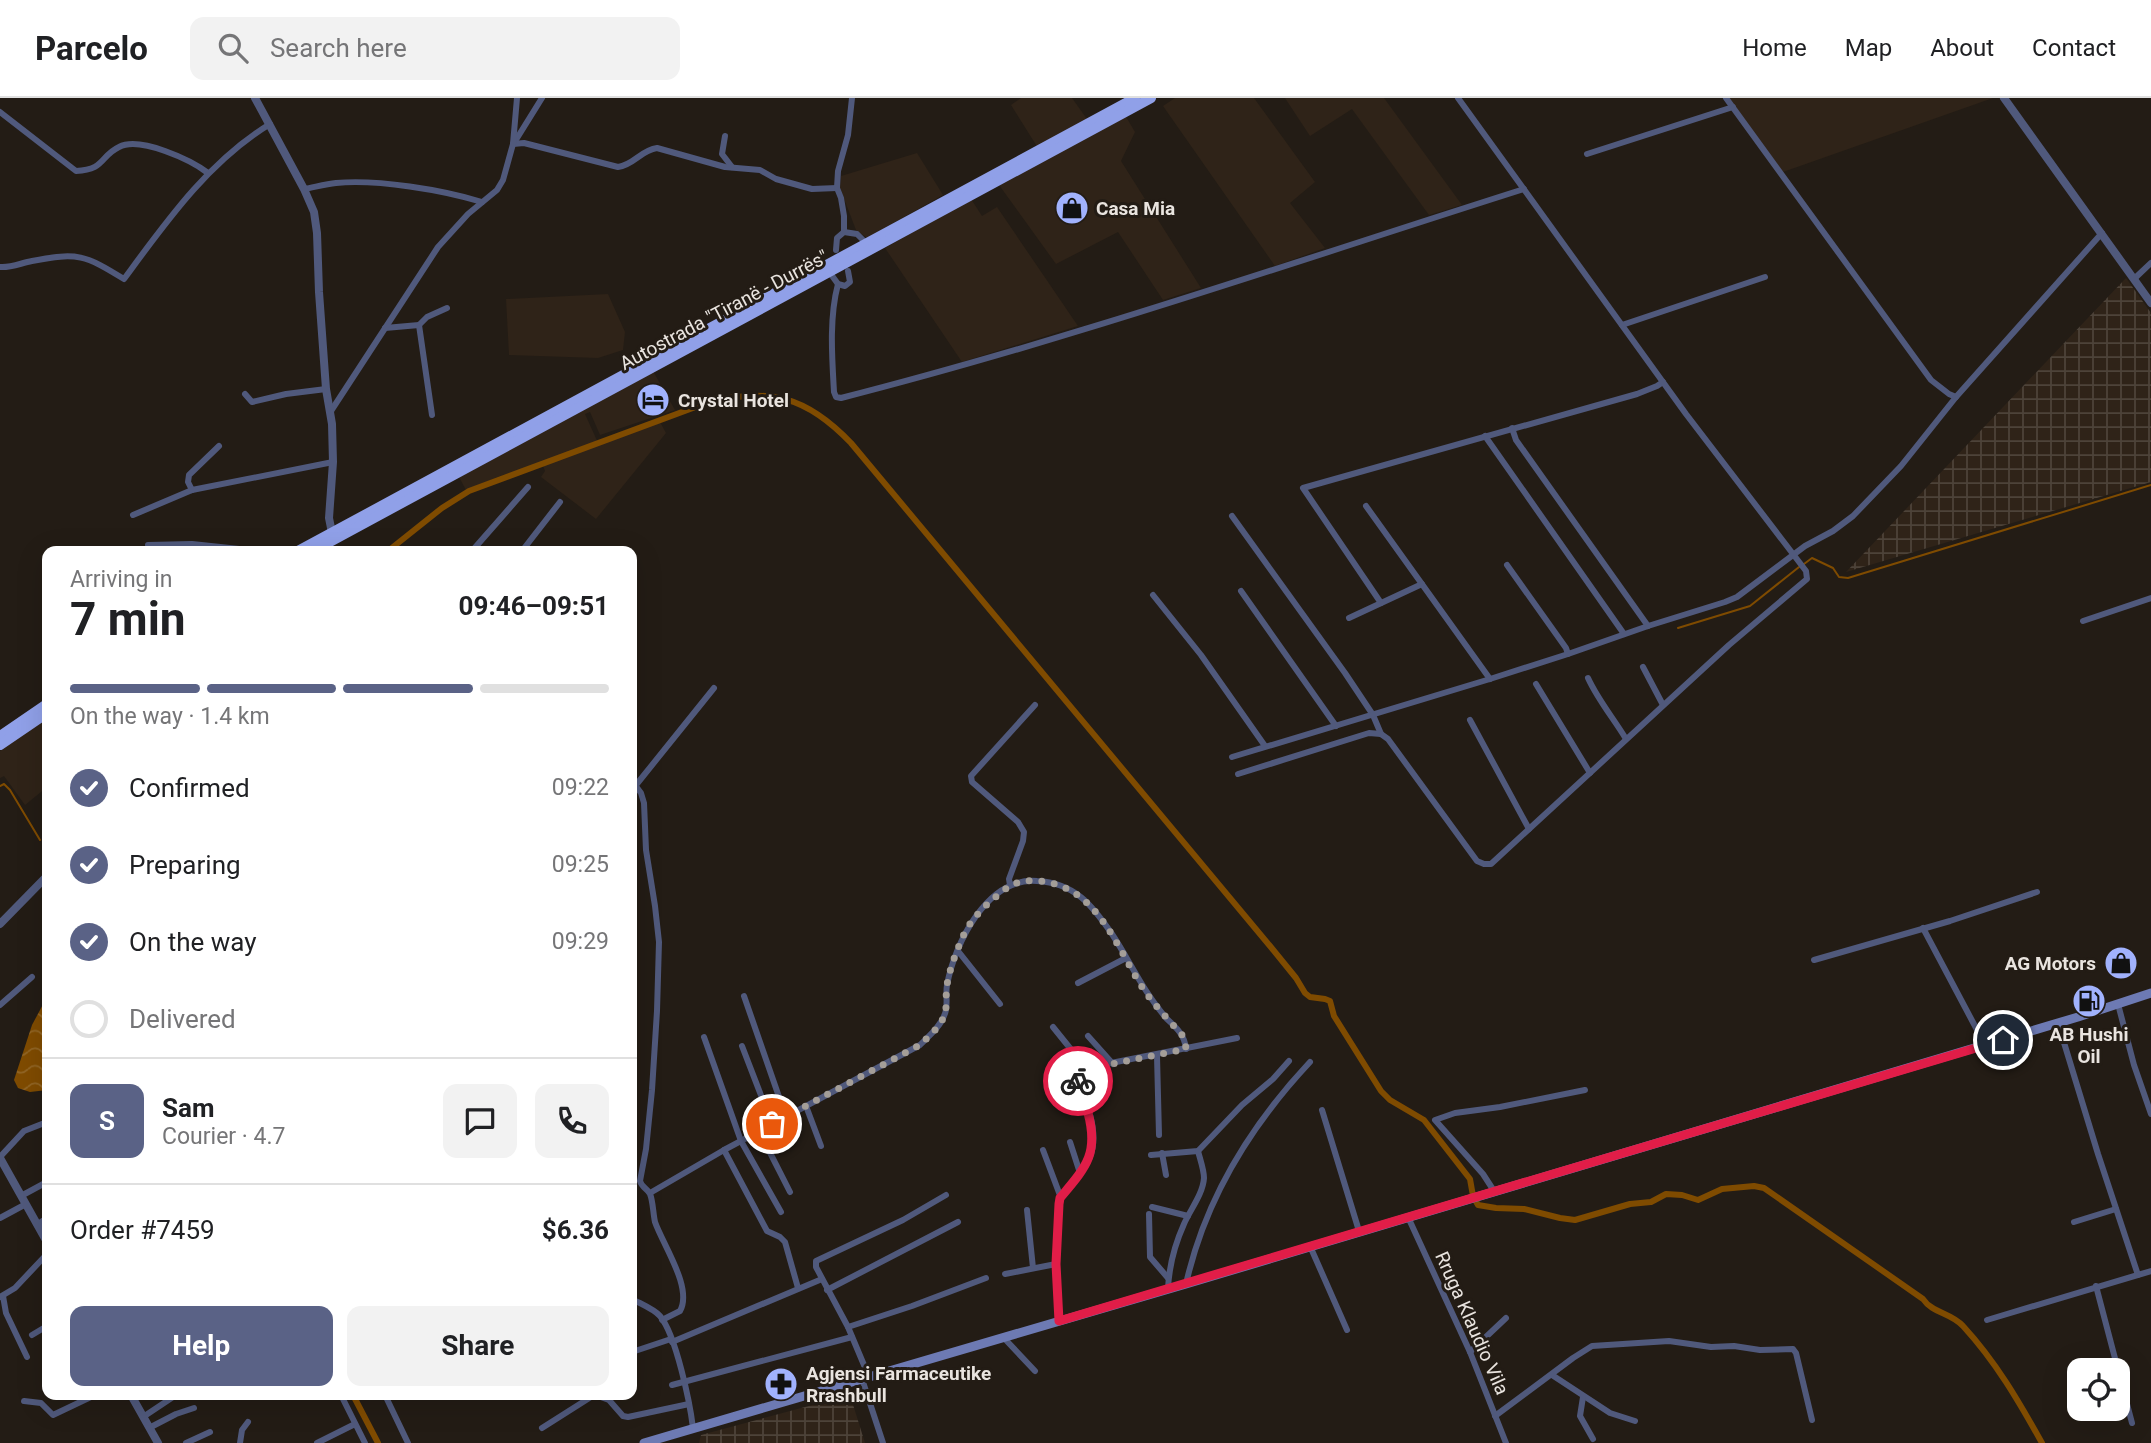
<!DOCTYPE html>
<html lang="en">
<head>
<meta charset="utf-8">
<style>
	body { margin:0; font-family:Roboto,sans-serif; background:#f2f2f2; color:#202124; height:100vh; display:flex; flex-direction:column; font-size:26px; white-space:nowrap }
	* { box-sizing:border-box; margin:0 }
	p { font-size:23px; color:#757577 }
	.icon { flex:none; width:38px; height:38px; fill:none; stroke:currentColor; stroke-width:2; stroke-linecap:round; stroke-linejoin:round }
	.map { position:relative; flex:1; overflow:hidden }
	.drawer { position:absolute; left:42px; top:448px; width:595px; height:854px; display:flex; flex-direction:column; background:#fff; border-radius:14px; box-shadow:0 7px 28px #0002 }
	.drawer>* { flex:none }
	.fabs { position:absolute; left:2067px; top:1260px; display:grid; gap:14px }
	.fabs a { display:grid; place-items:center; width:63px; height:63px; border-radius:14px; background:#fff; box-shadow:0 7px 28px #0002; font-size:35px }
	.pin { position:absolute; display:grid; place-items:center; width:60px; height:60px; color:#fff; margin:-30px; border:4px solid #fff; border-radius:50%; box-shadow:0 2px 7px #0007 }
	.courier { position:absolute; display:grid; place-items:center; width:70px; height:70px; margin:-35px; border:5px solid #e11d48; border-radius:50%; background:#fff; color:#222; box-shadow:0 2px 9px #0007 }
	.head em { font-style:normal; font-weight:700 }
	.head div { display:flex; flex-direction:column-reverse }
	.head { display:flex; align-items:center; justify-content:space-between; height:119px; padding:0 28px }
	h1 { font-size:46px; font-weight:700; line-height:52px }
	.bar { display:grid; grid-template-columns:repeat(4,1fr); gap:10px 7px; align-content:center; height:84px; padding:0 28px }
	.bar i { height:9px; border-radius:5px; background:#e0e0e0 }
	.bar .selected { background:#5a6286 }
	.bar p { grid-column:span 4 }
	.line { display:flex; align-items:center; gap:18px; padding:0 28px; border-top:2px solid #e0e0e0 }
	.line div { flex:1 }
	.round { display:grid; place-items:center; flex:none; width:74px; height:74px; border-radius:14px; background:#f2f2f2 }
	ol { padding:0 28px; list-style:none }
	li { display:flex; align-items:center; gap:21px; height:77px }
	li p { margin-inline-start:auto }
	li .icon { padding:7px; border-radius:50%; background:#5a6286; color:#fff; stroke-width:4 }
	li:last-child { color:#757577 }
	li i { width:38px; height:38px; border:4px solid #e0e0e0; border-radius:50% }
	.primary-button { display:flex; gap:14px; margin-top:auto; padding:14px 28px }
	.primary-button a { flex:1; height:80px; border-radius:14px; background:#5a6286; color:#fff; font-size:28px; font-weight:700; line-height:80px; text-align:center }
	.primary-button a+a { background:#f2f2f2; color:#202124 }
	header { display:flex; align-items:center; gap:42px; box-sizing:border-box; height:98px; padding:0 35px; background:#fff; border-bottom:2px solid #e0e0e0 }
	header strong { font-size:33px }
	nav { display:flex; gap:38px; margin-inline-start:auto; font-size:24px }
	.search { width:490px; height:63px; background:#f2f2f2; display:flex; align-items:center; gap:18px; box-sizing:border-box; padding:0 24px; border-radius:14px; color:#757577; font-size:26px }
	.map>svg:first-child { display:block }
	.built { fill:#2f2318 }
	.industrial { fill:url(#industrial-grid) }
	.water { fill:url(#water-waves) }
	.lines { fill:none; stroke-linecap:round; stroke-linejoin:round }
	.stream { stroke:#7f4b00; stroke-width:2 }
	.canal { stroke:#7f4b00; stroke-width:6 }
	.minor { stroke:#50597c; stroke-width:6 }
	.tertiary { stroke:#50597c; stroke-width:8 }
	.secondary { stroke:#6d7ab3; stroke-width:9 }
	.trunk { stroke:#90a0e8; stroke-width:10 }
	.done { stroke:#a49e98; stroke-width:7; stroke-dasharray:0 12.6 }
	.route { stroke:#e11d48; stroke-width:9 }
	.labels { text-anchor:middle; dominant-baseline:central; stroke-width:6; stroke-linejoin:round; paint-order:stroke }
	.poi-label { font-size:19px; font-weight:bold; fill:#e9e4df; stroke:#231c15; text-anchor:start }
	.street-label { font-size:19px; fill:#e9e4df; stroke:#231c15 }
</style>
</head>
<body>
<header>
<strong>Parcelo</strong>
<div class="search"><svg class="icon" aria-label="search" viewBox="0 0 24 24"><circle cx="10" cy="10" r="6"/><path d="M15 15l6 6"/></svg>Search here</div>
<nav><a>Home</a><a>Map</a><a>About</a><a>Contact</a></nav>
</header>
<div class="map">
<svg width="2151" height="1345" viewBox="0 0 2151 1345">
	<defs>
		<pattern id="industrial-grid" width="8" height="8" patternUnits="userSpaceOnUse" patternTransform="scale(1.75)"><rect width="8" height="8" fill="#2f2318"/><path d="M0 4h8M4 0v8" fill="none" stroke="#4d4339"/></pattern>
		<pattern id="water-waves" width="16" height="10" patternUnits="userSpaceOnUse" patternTransform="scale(1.75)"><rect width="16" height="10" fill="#7f4b00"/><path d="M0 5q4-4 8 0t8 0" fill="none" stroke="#916525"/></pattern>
	</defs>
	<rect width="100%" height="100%" fill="#231c15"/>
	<!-- built -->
	<g class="built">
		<path d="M1021,0H1072L1087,21L1038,50L1011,7Z"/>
		<path d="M1175,0H1254L1315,84L1290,105L1325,150L1275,168L1163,8Z"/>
		<path d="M1285,0H1384L1462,107L1429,117L1352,11L1310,38Z"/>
		<path d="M1729,0H1993L1783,74Z"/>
		<path d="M1125,17L1135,34L1121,63L1201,190L1163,202L1118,134L1056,166L999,87Z"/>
		<path d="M917,55L943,97L867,140L856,132L840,90L841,78Z"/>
		<path d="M971,101L982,118L997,109L1078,228L962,264L885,150Z"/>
		<path d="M608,196L625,234L623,252L598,260L509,257L506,201Z"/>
		<path d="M653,273L675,312L600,337L590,314L585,316L599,347L660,324L666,335L596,421L541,379L545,373L542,365L503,377L466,392L459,379Z"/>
		<path d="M47,619V689L25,707L4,678L0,680V653Z"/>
	</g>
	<!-- industrial -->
	<g class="industrial">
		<path d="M2126,180L2151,215V384L1846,474Z"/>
		<path d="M850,1297L865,1345H699L701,1337Z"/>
	</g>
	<!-- water -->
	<path class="water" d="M47,899V992L30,994L18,990L14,982L32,927Z"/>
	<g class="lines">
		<!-- stream -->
		<g class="stream">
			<path d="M1804,466L1812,460L1833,470L1839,479L1848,480L2151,387"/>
			<path d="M1678,530L1750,508L1799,469"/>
			<path d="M0,688L4,686L10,692L40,742"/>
		</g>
		<!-- canal -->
		<g class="canal">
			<path d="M388,453L442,410L469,393L709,304C771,289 807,299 851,345L1270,848L1296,880L1305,895L1310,899L1325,901L1330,903L1334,918L1381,993L1390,1002L1424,1022L1470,1081L1473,1098L1478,1107L1496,1110L1524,1111L1560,1120L1575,1122L1630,1106L1651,1104L1666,1096L1682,1097L1698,1102L1722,1091L1754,1088L1764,1090L1923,1201C1932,1215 1952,1215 1963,1228C1996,1264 2018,1302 2042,1345"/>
			<path d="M353,1297L378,1345"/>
		</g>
		<!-- minor -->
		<g class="minor">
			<path d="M1726,0L1931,282L1949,296L1956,299"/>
			<path d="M0,14L76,73C105,72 100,58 119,49C140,38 191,62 208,75"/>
			<path d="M725,38L722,56L732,69"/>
			<path d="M514,45L542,0"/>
			<path d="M513,46L524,45L618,69C634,67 641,52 657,50L725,69L760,72L776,81L812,91L837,90"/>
			<path d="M1587,56L1733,9"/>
			<path d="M304,91C315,89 326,86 336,85C377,81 443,92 482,104"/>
			<path d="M844,134V118L841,100L837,90L838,73L848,37L852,0"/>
			<path d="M836,152L837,140L844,134L857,136L867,146"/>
			<path d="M0,169C11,170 21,165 32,163C78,154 85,157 124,181C166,124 208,64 270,26"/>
			<path d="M830,175L838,186L845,188L850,184L848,173"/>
			<path d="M2134,181L2151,165"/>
			<path d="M838,186C829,220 832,259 834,294L836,299L841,300C1072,241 1297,163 1524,91"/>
			<path d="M419,227L432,317"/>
			<path d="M1622,227L1765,179"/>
			<path d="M385,230L419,227L427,219L447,210"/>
			<path d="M245,296L252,304L286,296L326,291"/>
			<path d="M331,313L438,149L468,116L497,92L503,82L513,46L517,0"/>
			<path d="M1512,330L1516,342L1648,528"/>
			<path d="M1485,338L1624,536"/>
			<path d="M192,392L188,384L189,377L219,348"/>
			<path d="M1366,408L1490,581"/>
			<path d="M133,417L192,392L333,364"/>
			<path d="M1232,418L1345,575L1373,617L1381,636"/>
			<path d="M148,447L192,446L259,453"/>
			<path d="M472,453L528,389"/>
			<path d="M522,453L560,404"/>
			<path d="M1507,467L1566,550L1568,556"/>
			<path d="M1241,493L1336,628"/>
			<path d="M1153,497L1201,557L1265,648"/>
			<path d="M1381,505L1303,390L1637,296L1657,288L1663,284"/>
			<path d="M1349,520L1422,486"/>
			<path d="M2083,523L2151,500"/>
			<path d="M1643,569L1663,607"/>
			<path d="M1588,580C1598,602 1614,621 1626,641"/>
			<path d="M1536,586L1590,675"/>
			<path d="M1470,622L1529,731"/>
			<path d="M1232,659L1490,581L1568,556L1648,528L1725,504L1737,499L1805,448L1833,433L1853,418L1901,368L1956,299L2102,135"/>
			<path d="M1238,676L1369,635L1381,636L1388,641L1477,763L1484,766H1491L1729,547L1807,481L1806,473L1686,316L1458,0"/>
			<path d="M632,683L641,695L644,705L646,752L655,808L659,844L657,913L652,992L646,1051L640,1083C642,1090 647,1090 650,1096C653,1103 653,1115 655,1124C663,1147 693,1190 680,1213L662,1222"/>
			<path d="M636,687L714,590"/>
			<path d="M1010,787L1009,781L1023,743L1024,734L1018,724L972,684L971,678L1035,607"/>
			<path d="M1923,830L1985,947"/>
			<path d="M958,853L1000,906"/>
			<path d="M1814,862L1950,823L2037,794"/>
			<path d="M1078,885L1126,860"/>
			<path d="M744,898L786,1019"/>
			<path d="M2118,906L2134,967L2151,1016"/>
			<path d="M0,907L32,879"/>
			<path d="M2058,925L2098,1056L2138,1177"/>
			<path d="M1053,929L1086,970"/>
			<path d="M1088,938L1113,966"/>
			<path d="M704,939L741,1043L781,1114"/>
			<path d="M742,948L772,1026"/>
			<path d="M1157,958L1159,1037"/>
			<path d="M1076,979L1078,974L1086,970L1237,940"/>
			<path d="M806,1008L821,1048"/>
			<path d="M1322,1012L1359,1133"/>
			<path d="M759,1033L790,1094"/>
			<path d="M1070,1044L1080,1075"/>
			<path d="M724,1052L767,1133L780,1139L785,1144L798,1190"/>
			<path d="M1043,1052L1061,1100"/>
			<path d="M1162,1055L1166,1077"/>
			<path d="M1151,1057L1198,1053L1242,1007L1273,981L1289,963"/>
			<path d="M0,1059L24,1033L47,1024"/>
			<path d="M1494,1093L1483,1076L1435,1022L1455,1015L1500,1009L1585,992"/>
			<path d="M650,1095L724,1052L920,947C929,938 940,929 944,918C949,909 945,897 947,887C955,845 987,779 1037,783C1075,785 1092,807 1112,836C1131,865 1144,895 1167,921C1177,930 1185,938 1186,951"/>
			<path d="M21,1098L45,1085"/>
			<path d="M1152,1109L1188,1118"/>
			<path d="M1027,1112L1033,1170"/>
			<path d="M1149,1116L1150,1159L1168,1180"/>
			<path d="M1408,1119L1470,1254L1506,1345"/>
			<path d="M0,1120L26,1106"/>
			<path d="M2074,1124L2116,1111"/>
			<path d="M38,1126L47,1120"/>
			<path d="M1310,1148L1347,1232"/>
			<path d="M1005,1176L1056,1166"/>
			<path d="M1186,1186C1205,1101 1251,1027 1310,964"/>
			<path d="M2096,1188L2132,1325"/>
			<path d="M1168,1191C1169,1169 1175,1146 1184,1126C1190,1112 1203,1096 1204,1080C1204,1072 1200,1061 1198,1053"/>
			<path d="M827,1192L958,1124"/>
			<path d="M3,1198L6,1215L27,1259"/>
			<path d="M0,1199L15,1190L47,1156"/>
			<path d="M632,1201C641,1206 654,1211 660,1218C676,1237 690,1305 693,1330"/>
			<path d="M1987,1222L2151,1173"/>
			<path d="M1059,1223L1056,1166L1059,1106L1061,1100C1071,1088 1083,1074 1090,1059C1100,1034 1086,1002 1076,979L1064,975"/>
			<path d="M848,1229L912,1208L986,1180"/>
			<path d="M32,1237L47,1228"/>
			<path d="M1003,1239L1035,1273"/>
			<path d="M672,1244L822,1181"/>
			<path d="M632,1254L671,1241"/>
			<path d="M1470,1254L1506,1220"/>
			<path d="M1552,1277L1610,1315L1635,1323"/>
			<path d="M869,1279L848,1229L816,1169V1163L903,1122L946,1097"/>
			<path d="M862,1281L883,1345"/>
			<path d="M672,1287L852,1239"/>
			<path d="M341,1297L365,1345"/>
			<path d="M385,1297L408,1345"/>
			<path d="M595,1297L609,1302L623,1318L628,1319L689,1306"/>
			<path d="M1583,1299L1580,1318L1593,1341"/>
			<path d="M24,1303L41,1305L53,1317L95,1297"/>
			<path d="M1495,1318L1573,1260L1592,1248L1669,1243L1711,1249L1734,1248L1760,1252L1793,1251L1796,1255L1812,1322"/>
			<path d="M143,1319L176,1297"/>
			<path d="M149,1330L176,1316L194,1310"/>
			<path d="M542,1330L594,1297"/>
			<path d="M186,1345L210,1334"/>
			<path d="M240,1345L242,1332L248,1324"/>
			<path d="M317,1345L355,1326"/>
		</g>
		<!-- tertiary -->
		<g class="tertiary">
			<path d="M255,0L304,91L314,114L317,135L319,194L326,291L332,326L333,364L329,420L332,435"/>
			<path d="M2004,0L2151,205"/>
			<path d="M0,826L47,778"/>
			<path d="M0,1060L47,1144"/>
			<path d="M131,1297L158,1345"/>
		</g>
		<!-- secondary -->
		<path class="secondary" d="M644,1345L1186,1186L2078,919L2151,895"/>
		<!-- trunk -->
		<g class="trunk">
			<path d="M298,453L1135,0"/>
			<path d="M313,453L1151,0"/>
			<path d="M0,638L47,606"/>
			<path d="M0,647L47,615"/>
		</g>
	</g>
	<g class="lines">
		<!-- done -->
		<path class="done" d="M772,1026L920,947C929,938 940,929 944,918C948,908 945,897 947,887C950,869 957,852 964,836C973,818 988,805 1003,793C1013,784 1024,782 1038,783C1097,787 1116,849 1144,892C1155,908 1169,922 1182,937L1185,943L1186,951L1082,972L1076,977L1078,983"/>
		<!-- route -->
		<path class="route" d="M1078,983C1082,993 1085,1003 1088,1015C1099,1056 1086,1069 1060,1100L1059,1106L1056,1166L1059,1223L2003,942"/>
	</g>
	<!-- icons -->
	<defs>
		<symbol id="shop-disc" viewBox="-11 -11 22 22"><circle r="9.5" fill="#a1b2fd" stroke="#231c15"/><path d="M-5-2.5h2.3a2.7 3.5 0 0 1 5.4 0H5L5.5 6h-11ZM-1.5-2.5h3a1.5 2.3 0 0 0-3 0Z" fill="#111"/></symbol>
		<symbol id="hotel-disc" viewBox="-11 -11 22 22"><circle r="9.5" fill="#a1b2fd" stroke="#231c15"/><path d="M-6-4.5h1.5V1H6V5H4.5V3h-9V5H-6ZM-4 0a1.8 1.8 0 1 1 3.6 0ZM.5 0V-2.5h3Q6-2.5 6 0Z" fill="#111"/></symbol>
		<symbol id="fuel-disc" viewBox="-11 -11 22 22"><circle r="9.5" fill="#a1b2fd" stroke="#231c15"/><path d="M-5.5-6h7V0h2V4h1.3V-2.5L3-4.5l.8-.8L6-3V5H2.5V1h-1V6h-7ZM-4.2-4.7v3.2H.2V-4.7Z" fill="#111"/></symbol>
		<symbol id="pharmacy-disc" viewBox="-11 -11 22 22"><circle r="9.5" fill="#a1b2fd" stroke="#231c15"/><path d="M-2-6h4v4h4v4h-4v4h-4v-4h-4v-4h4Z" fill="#111"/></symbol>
	</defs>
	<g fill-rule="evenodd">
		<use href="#shop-disc" x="1053" y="91" width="38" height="38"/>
		<use href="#hotel-disc" x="634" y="283" width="38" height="38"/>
		<use href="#shop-disc" x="2102" y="846" width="38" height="38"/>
		<use href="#fuel-disc" x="2070" y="884" width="38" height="38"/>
		<use href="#pharmacy-disc" x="762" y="1267" width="38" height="38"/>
	</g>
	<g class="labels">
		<!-- poi labels -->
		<g class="poi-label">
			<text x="1096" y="110">Casa Mia</text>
			<text x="678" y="302">Crystal Hotel</text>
			<text x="2096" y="865" text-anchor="end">AG Motors</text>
			<text x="2089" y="936" text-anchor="middle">AB Hushi<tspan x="2089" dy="22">Oil</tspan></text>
			<text x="806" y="1275">Agjensi Farmaceutike<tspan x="806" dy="22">Rrashbull</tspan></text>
		</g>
		<!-- street labels -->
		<g class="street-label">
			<text transform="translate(724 212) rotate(-28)">Autostrada "Tiranë - Durrës"</text>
			<text transform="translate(1472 1225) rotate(66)">Rruga Klaudio Vila</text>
		</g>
	</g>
</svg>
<div class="fabs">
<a><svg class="icon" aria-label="locate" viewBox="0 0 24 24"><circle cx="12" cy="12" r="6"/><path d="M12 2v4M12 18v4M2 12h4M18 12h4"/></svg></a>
</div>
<div class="pin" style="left:772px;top:1026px;background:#ea580c"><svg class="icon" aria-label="bag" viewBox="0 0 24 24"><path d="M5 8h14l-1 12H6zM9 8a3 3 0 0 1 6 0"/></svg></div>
<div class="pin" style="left:2003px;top:942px;background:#1f2937"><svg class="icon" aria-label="home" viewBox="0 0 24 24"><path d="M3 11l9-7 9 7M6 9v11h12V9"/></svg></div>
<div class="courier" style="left:1078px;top:983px"><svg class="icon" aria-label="bike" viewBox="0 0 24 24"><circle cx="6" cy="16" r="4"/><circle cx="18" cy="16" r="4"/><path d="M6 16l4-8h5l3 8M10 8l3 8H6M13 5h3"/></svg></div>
<section class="drawer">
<div class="head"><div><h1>7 min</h1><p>Arriving in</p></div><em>09:46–09:51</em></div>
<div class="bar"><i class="selected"></i><i class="selected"></i><i class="selected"></i><i></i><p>On the way · 1.4 km</p></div>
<ol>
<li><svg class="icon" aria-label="check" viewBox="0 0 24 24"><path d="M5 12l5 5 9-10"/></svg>Confirmed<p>09:22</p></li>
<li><svg class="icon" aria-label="check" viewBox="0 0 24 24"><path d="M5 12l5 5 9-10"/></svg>Preparing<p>09:25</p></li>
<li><svg class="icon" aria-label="check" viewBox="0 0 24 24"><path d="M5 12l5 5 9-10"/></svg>On the way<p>09:29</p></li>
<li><i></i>Delivered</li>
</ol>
<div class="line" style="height:126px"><b class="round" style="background:#5a6286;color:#fff">S</b><div><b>Sam</b><p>Courier · 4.7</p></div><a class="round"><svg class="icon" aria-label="chat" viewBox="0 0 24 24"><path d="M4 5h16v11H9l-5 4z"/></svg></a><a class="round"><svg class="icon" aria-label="phone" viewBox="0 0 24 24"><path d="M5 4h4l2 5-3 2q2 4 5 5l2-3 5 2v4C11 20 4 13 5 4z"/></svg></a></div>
<div class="line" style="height:91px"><div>Order #7459</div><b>$6.36</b></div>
<div class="primary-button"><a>Help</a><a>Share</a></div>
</section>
</div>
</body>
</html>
